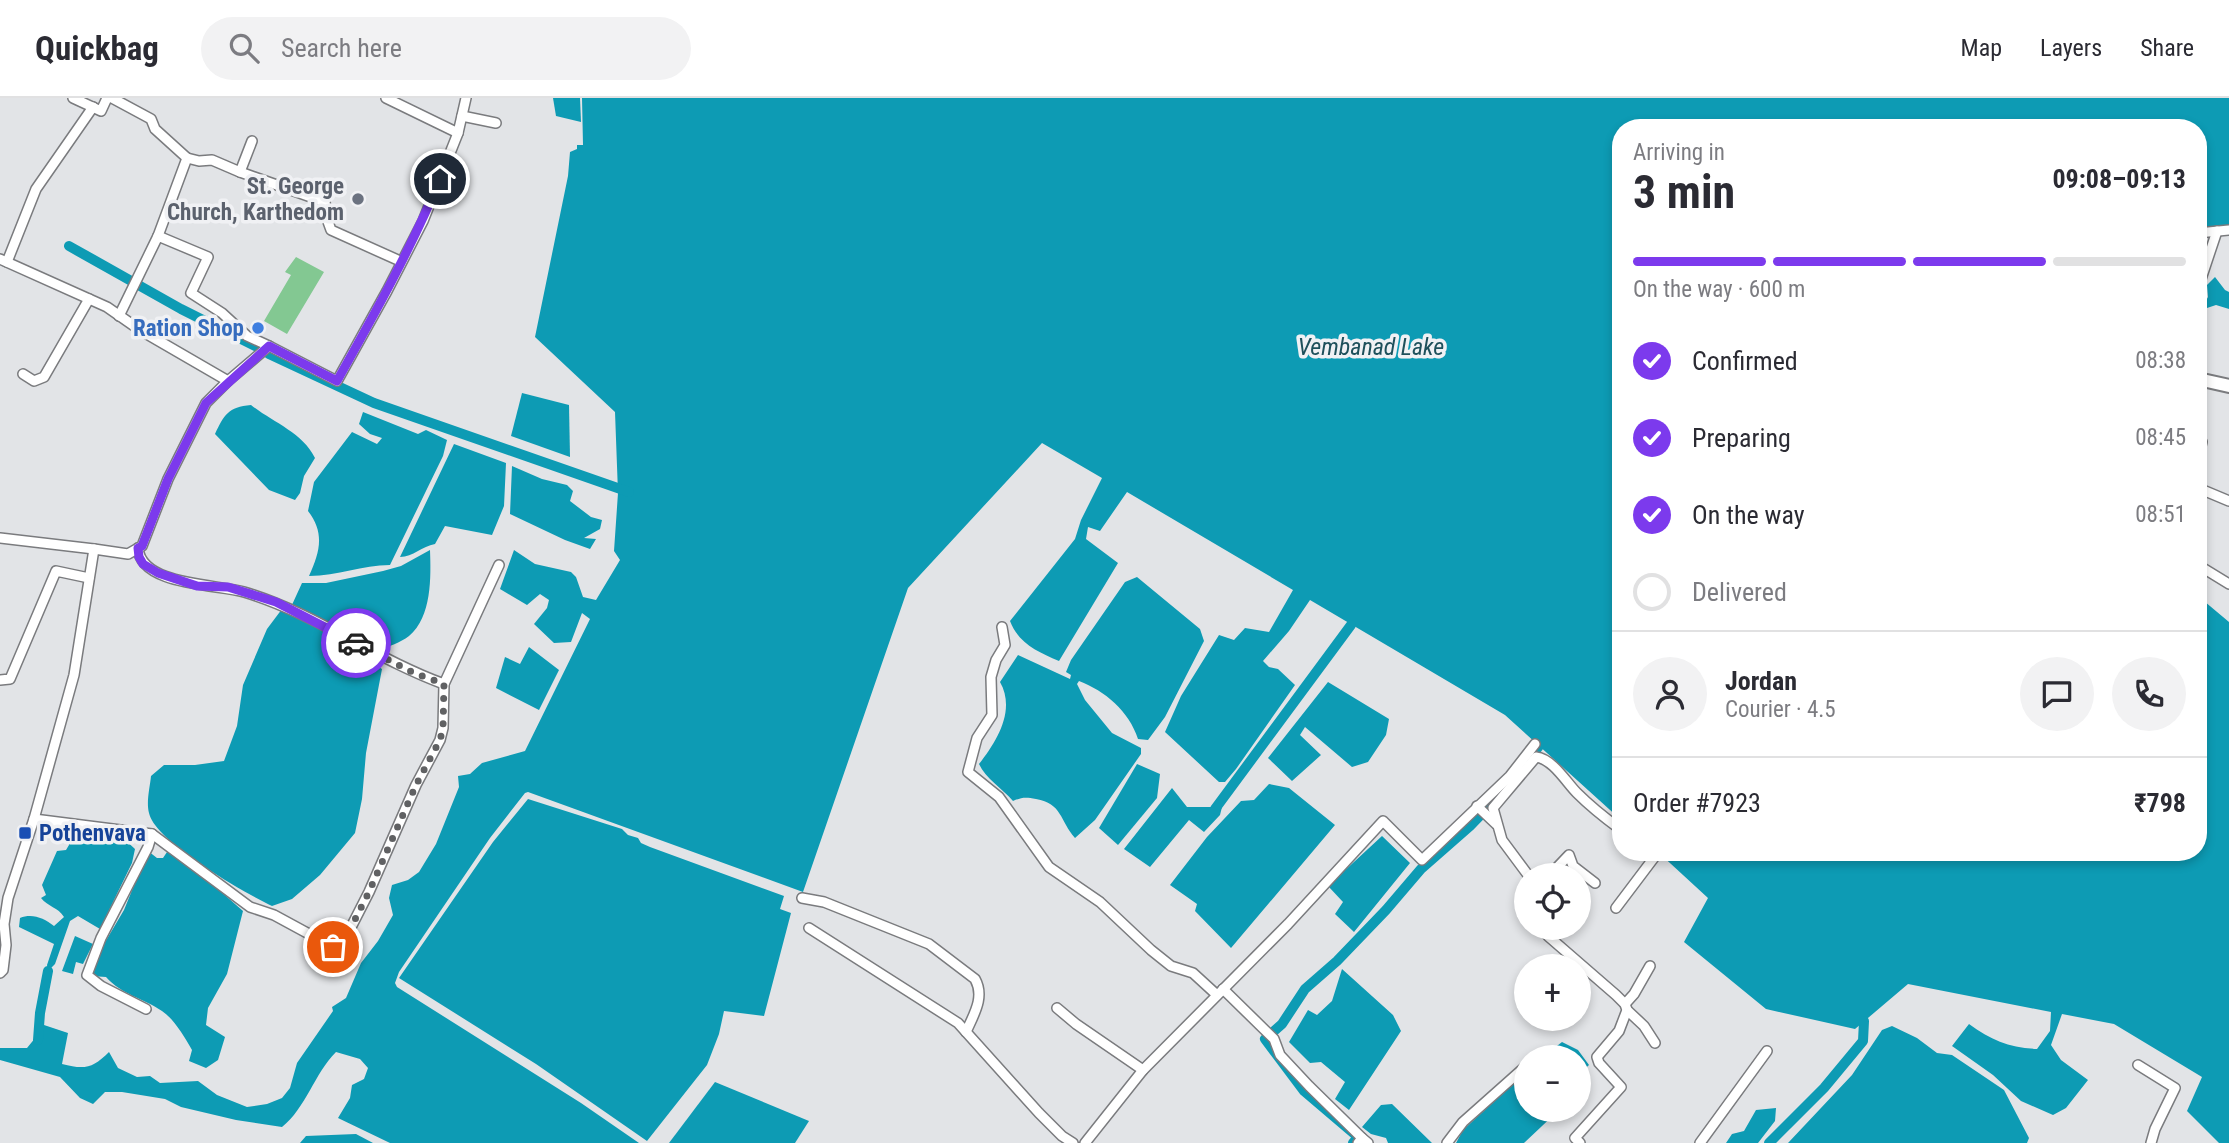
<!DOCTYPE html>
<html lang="en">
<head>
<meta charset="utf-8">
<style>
	body { margin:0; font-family:"Roboto Condensed",sans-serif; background:#f2f2f3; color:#2b2b33; height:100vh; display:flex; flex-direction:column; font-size:26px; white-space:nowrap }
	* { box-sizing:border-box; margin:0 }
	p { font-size:23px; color:#7c7c81 }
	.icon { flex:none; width:38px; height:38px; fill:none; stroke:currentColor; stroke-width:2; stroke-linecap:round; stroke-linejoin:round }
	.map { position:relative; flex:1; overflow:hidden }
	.side { position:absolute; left:1612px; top:21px; width:595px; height:742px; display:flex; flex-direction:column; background:#fff; border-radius:28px; box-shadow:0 4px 10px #0003 }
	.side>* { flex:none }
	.buttons { position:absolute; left:1514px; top:765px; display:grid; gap:14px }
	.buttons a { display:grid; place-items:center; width:77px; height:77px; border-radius:50%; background:#fff; box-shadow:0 4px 10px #0003; font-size:35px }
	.pin { position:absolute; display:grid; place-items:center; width:60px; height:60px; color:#fff; margin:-30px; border:4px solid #fff; border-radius:50%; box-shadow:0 2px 7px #0007 }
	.courier { position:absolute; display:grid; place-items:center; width:70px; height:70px; margin:-35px; border:5px solid #7c3aed; border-radius:50%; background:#fff; color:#222; box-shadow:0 2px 9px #0007 }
	.head em { font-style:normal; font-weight:700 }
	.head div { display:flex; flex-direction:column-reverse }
	.head { display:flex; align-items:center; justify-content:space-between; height:119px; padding:0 21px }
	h1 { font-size:46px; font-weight:700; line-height:52px }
	.bar { display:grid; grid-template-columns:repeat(4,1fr); gap:10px 7px; align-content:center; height:84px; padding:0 21px }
	.bar i { height:9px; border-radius:5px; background:#e1e1e2 }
	.bar .on { background:#7c3aed }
	.bar p { grid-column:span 4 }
	.line { display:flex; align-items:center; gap:18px; padding:0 21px; border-top:2px solid #e1e1e2 }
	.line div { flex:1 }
	.round { display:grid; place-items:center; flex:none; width:74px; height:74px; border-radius:37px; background:#f2f2f3 }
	ol { padding:0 21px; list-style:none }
	li { display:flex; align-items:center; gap:21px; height:77px }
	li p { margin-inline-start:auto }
	li .icon { padding:7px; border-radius:50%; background:#7c3aed; color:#fff; stroke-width:4 }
	li:last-child { color:#7c7c81 }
	li i { width:38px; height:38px; border:4px solid #e1e1e2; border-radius:50% }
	header { display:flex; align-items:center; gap:42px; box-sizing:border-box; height:98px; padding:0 35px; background:#fff; border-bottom:2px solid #e1e1e2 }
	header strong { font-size:33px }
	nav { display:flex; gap:38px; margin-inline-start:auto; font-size:24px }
	.search { width:490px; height:63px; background:#f2f2f3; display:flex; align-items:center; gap:18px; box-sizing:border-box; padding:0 24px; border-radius:38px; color:#7c7c81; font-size:26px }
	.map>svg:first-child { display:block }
	.green { fill:#83c892 }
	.water { fill:#0d9bb4 }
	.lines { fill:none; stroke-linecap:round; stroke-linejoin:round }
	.canal { stroke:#0d9bb4; stroke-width:10 }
	.minor-casing { stroke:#7a7b7e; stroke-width:12 }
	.major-casing { stroke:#7a7b7e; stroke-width:16 }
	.minor { stroke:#fff; stroke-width:9 }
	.major { stroke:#fff; stroke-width:12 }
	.done { stroke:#606163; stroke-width:7; stroke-dasharray:0 12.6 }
	.route { stroke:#7c3aed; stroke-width:9 }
	.worship-dot { fill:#6b7280; stroke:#f0f1f4; stroke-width:2.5 }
	.shop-dot { fill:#3f7fe0; stroke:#f0f1f4; stroke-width:2.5 }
	.transit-dot { fill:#1a4fb4; stroke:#f0f1f4; stroke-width:2.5 }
	.labels { text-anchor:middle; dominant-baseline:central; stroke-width:7; stroke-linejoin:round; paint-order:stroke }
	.worship-label { font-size:23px; font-weight:bold; fill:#5b616d; stroke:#f0f1f4; text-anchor:end }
	.shop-label { font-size:23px; font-weight:bold; fill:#366cbe; stroke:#f0f1f4; text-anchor:end }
	.transit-label { font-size:23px; font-weight:bold; fill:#164399; stroke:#f0f1f4; text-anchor:start }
	.water-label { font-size:24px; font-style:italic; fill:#1e505b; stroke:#f0f1f4 }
</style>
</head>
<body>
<header>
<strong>Quickbag</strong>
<div class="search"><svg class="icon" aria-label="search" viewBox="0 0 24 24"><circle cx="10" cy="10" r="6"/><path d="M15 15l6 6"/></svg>Search here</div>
<nav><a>Map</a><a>Layers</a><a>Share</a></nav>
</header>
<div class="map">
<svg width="2229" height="1045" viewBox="0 0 2229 1045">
	<rect width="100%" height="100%" fill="#e2e4e7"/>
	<!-- green -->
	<path class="green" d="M296,159L324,174L287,236L264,223L291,177L285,174Z"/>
	<!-- water -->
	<g class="water">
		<path d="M553,0H580L581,24L556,18Z"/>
		<path d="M582,0H2229V129L2198,131V30H1620V721L1505,617L1310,502L1289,533L1263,563L1269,569L1278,571L1295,587L1236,671L1225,684H1219L1165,634L1181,598L1219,537L1234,542L1245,530L1269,534L1293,492L1127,394L1100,433L1088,429L1086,441L1118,465L1059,563C1037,553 1019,546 1010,523L1075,441L1081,422L1102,380L1042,345L908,490L803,794L528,694L525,695L490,740L399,874L395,885L397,889L581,1005L639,1045H390L338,1020L350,1000L352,987L364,981L368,970L360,961L336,954C314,976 306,1010 282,1029L236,1022L181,1009L165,1001L122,994H105L93,1006L80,1000L60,979L0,962V950H27L36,939L41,926L68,935L62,966C85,972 93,970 109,954L118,970L137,979L150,978L160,985L198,983L217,997L247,1009L267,1006L282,1000L290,990L297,965L333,913L332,909L346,900L361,865L378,843L393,817L389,800L392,787L408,782L419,774L436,746L459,689L458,678L470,676L482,665L525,653L590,521L582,515L571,544L554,545L534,526L547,510L549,502L540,496L527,507L500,491L514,452L535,466L571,474L576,479L583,499L596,502L620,462L614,453L618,395L615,314L535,239L568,78L570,54L577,51V47H583Z"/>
		<path d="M2215,179L2225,192L2229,194V211L2216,207L2201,212L2208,199L2207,187Z"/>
		<path d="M522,295L569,307L570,359L511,338Z"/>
		<path d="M251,307C272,324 302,334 315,360L304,378L300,395L295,402L269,392L215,336C224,317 228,309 251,307Z"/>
		<path d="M363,314L418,336L426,332L447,342L443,358L390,467C362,467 338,478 309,478C320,454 325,435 308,413L314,384L352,334L377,346L382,340L370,336L359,326Z"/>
		<path d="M454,346L506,365L504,408L492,437L445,428L435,446C422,448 413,459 400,459Z"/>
		<path d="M512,368L542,381L567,387L573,393L570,403L591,419L602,422L600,431L584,440L596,441L590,451L565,442L510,416Z"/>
		<path d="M430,452C431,479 432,519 409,538C400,545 389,548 379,552L350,532L291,509L302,485H326L383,473L401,468Z"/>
		<path d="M1137,479L1200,531L1204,543L1165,619L1148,642L1138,641C1129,613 1105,593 1079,583L1077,586L1085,602L1112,635L1141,650V656L1095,722L1075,740C1060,723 1062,705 1036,701C1026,699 1022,699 1013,703C1003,691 985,680 979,666C997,643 1016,612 1000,584L1018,557L1070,581L1071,577L1066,574L1071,562L1125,484Z"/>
		<path d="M2198,498L2229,524V1045H2219L2187,1013L2202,979L2114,926L2062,916L2051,947L2061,962L2088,982L2066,1010L2053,1017L2021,1003L1993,977L1952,948L1969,926C1991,942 2010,950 2037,951L2050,933L2051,914L1908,886L1855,931L1766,911L1684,844L1708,800L1658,754H2198Z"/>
		<path d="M282,511L339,542L347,549L382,571L366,655L362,701L355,735L320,777L292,801L272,808C245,795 155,744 149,715C146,704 150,689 151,678L164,667H195L224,663L237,628L243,587L267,531Z"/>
		<path d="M529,549L559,572L539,612L496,590L505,559L520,566Z"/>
		<path d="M1328,584L1389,621L1386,637L1368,664L1352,669L1305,629L1300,637L1321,657L1292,683L1268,660Z"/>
		<path d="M1137,666L1160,676L1157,700L1118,747L1099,730Z"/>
		<path d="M1269,686L1289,690L1335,727L1231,850L1195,813L1197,806L1170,787L1207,739L1241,703L1254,702Z"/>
		<path d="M1172,690L1187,709H1222L1220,717L1204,734L1189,722L1150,769L1124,751Z"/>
		<path d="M528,701L622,731L628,737L638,740L641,745L650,749L784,798L780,811L791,815L764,918L724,913L719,936L707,967L647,1043L536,966L399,880L493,744Z"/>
		<path d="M66,731L122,739L135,751L132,765L100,831L78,818L70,823L55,866L48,873L47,867L54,846L19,829L20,820C32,815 44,820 54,828L64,819C58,809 48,809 41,800L46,797L42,787L57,753L66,752L69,747Z"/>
		<path d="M1382,738L1410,765L1354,834L1335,816L1343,804L1328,788Z"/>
		<path d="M169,751L194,770L243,813L227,876L208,910L206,927L225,939L218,962L206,970L189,963L192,952C184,938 174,921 162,913C143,900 122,897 106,879L91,878V874L101,851L124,812L148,753L157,760H163Z"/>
		<path d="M75,838L93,846L83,866L76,864L73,876L62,873Z"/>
		<path d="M1342,871L1393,917L1401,933L1349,1012L1335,1001L1345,984L1321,964L1310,965L1289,944L1308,912L1317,917L1332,903Z"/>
		<path d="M1892,928L1917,940L1937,955L1952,957L2004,992L2029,1040L2027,1045H1788L1852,977L1882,932Z"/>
		<path d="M1562,944L1578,952L1589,967L1579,976L1578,959H1543Z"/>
		<path d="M1526,974V1012H1559L1524,1045H1456L1463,1032Z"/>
		<path d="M715,984L809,1023L795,1045H669Z"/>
		<path d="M1392,1006L1432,1045H1388L1386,1040L1371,1036L1362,1029L1381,1007Z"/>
		<path d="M1776,1010L1775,1023L1758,1045H1726L1732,1036L1744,1033L1756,1012Z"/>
		<path d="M356,1036L373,1045H300L306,1038Z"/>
	</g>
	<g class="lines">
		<!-- canal -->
		<g class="canal">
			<path d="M69,148L181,211L259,250"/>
			<path d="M269,256L374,305L629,394"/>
			<path d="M1527,664L1539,648"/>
			<path d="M1215,711L1351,527"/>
			<path d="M38,942L40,915L48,873"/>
			<path d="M1353,1045L1358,1039L1304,993L1265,941L1282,926L1305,891L1337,863L1386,812L1421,771L1470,728L1497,700"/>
			<path d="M1769,1045L1824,990L1863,943L1864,923"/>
		</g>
		<defs>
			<g id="minor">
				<path d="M73,0L101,13L107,0"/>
				<path d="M112,0L151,21L155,31L187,60L158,138"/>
				<path d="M386,0L458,35"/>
				<path d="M462,18L496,25"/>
				<path d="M187,60L199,63L212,62L240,74L252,43"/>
				<path d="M240,74L325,104L327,121L331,132L400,163"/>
				<path d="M2198,135L2229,132"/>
				<path d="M0,161L107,209L140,232L228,283"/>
				<path d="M7,164L36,91L93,9"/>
				<path d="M2198,190L2217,133"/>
				<path d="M119,218L158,138L208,159L191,195L222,215L247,238L269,248"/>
				<path d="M23,276L34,283L44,279L89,201"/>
				<path d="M2198,341L2202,344L2198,359"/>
				<path d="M2198,390L2229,403"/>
				<path d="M0,440L94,451"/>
				<path d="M138,450C141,488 217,486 244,494C315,515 375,561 444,586"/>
				<path d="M2198,467L2229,486"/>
				<path d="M1002,529L1005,547L996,562L991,579L992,617L977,640L968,674L999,699L1049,769L1100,804L1151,852L1171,868L1193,875L1217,897"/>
				<path d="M0,582L10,581L56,473L89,480"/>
				<path d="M1477,708L1496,726"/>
				<path d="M34,721L152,736L250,809L274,817L333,849L344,843L369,794L416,687L440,642L443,630L444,586L499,467"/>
				<path d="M1528,777L1502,742L1493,710L1536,659C1553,661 1566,684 1577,695C1590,708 1605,720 1620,731"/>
				<path d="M1550,777L1569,757L1573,768L1595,785"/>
				<path d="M802,800L824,804L929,846L975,881C985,899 974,916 966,934"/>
				<path d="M1616,810L1656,757L1652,754"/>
				<path d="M809,830L958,925L1039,1015L1062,1038L1073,1045"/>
				<path d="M1547,830L1545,833L1548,838L1616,897L1625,906L1627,912L1619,933L1597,959L1599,965L1621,989L1575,1040L1580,1045"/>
				<path d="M0,875L3,872L6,847L4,826L8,800L34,721L74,577L94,451L128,456L142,448L168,381L206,305L228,283L269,248L337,283L387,193L423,123L458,35L466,0"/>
				<path d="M1223,891L1274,941L1280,957L1309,988L1362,1040"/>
				<path d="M1625,906L1634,896L1650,868"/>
				<path d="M1057,910L1076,926L1143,972"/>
				<path d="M146,911L101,888L87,877L101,840L148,749L152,736"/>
				<path d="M1627,912L1644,928L1655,945"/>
				<path d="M2138,967L2175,990L2155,1031L2151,1045"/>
				<path d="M1085,1045L1143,972L1288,826L1383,723L1422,762L1510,678L1535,646"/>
				<path d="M1358,1045L1362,1040L1368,1045"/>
				<path d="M1447,1045L1463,1024L1526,968"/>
				<path d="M1700,1045L1767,953"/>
			</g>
			<path id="major" d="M2198,281L2229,288"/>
		</defs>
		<!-- minor casing -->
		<use href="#minor" class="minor-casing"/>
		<!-- major casing -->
		<use href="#major" class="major-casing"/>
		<!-- minor -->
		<use href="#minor" class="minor"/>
		<!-- major -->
		<use href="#major" class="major"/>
	</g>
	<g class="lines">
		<!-- done -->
		<path class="done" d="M333,849L344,843L369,794L416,687L440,642L443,630L444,586L414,575L356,545"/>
		<!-- route -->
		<path class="route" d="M356,545L276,504L228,489L197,488L158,475L143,466L139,459L138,450L142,448L168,381L206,305L269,248L337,283C374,217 411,151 440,81"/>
	</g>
	<!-- markers -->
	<circle class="worship-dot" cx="358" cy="101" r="7"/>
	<circle class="shop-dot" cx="258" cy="230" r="7"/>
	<rect class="transit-dot" x="18" y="728" width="14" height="14" rx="3.5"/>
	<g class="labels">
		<!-- worship labels -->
		<g class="worship-label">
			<text x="344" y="88">St. George<tspan x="344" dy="26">Church, Karthedom</tspan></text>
		</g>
		<!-- shop labels -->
		<g class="shop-label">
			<text x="244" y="230">Ration Shop</text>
		</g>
		<!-- transit labels -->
		<g class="transit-label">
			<text x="39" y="735">Pothenvava</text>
		</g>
		<!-- water labels -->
		<g class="water-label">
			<text x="1371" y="249">Vembanad Lake</text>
		</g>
	</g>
</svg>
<div class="buttons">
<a><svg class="icon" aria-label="locate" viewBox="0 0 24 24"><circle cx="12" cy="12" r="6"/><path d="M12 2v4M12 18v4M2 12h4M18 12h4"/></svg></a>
<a>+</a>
<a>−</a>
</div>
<div class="pin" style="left:333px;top:849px;background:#ea580c"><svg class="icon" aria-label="bag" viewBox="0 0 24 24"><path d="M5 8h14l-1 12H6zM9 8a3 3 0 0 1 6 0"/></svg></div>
<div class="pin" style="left:440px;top:81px;background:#1f2937"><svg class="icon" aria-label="home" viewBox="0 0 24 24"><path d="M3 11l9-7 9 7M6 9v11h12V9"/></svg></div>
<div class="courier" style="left:356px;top:545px"><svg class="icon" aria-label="car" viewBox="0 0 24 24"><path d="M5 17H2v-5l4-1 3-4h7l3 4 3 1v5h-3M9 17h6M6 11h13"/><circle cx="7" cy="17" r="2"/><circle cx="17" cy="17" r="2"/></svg></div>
<section class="side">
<div class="head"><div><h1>3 min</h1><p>Arriving in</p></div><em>09:08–09:13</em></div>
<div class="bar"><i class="on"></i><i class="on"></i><i class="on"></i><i></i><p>On the way · 600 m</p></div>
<ol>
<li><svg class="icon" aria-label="check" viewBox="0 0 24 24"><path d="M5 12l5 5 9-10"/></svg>Confirmed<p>08:38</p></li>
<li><svg class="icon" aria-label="check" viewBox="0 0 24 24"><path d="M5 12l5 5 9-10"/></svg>Preparing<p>08:45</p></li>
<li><svg class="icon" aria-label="check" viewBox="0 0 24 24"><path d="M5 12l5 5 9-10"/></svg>On the way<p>08:51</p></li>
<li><i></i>Delivered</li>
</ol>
<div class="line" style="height:126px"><a class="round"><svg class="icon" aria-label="person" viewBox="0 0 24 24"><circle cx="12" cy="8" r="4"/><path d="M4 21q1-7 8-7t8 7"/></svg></a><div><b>Jordan</b><p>Courier · 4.5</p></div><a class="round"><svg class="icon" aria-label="chat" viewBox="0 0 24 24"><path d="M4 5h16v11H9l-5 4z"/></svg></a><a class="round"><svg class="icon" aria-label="phone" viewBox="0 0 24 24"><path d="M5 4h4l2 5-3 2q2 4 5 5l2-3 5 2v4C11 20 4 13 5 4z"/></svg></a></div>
<div class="line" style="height:91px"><div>Order #7923</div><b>₹798</b></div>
</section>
</div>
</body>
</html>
